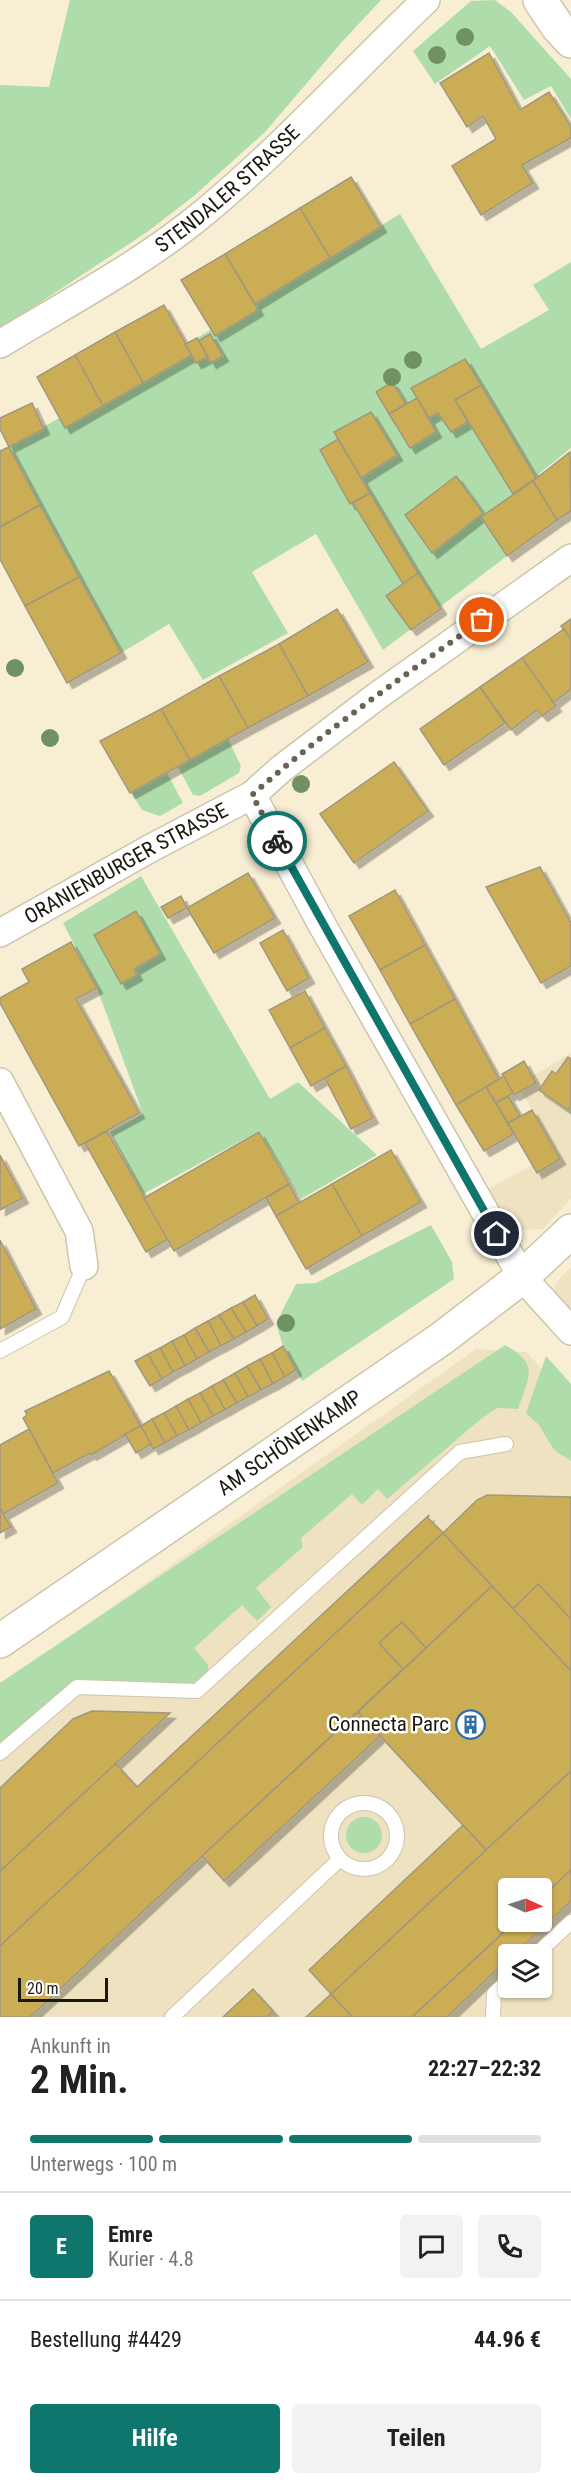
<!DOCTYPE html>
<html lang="de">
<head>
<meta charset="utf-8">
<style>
	body { margin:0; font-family:"Roboto Condensed",sans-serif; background:#f2f2f2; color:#202124; height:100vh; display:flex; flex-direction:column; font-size:22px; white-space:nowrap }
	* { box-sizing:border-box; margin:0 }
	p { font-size:20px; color:#757577 }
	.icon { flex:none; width:33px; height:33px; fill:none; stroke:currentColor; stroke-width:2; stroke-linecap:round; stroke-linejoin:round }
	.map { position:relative; height:2017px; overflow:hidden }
	.side { display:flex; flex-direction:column; background:#fff; flex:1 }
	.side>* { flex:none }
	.needle { width:39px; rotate:93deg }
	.buttons { position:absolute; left:498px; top:1878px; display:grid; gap:12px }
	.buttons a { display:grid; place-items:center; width:54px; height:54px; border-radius:6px; background:#fff; box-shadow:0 2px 4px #0004; font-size:30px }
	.scale { position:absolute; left:18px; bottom:15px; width:90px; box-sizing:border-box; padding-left:6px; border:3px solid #1b180e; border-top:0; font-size:16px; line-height:21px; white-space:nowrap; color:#1b180e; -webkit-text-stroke:4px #fff; paint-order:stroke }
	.pin { position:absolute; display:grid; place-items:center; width:51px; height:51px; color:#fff; margin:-26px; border:3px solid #fff; border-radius:50%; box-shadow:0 2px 6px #0007 }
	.courier { position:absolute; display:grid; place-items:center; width:60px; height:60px; margin:-30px; border:4px solid #0f766e; border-radius:50%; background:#fff; color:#222; box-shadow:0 2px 8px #0007 }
	.head em { font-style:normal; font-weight:700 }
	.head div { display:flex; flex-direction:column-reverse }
	.head { display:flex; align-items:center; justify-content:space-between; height:102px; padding:0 30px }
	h1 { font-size:39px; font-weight:700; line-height:45px }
	.bar { display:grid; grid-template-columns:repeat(4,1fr); gap:9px 6px; align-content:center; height:72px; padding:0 30px }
	.bar i { height:8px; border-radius:4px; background:#e0e0e0 }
	.bar .active { background:#0f766e }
	.bar p { grid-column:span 4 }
	.line { display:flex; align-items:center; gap:15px; padding:0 30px; border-top:2px solid #e0e0e0 }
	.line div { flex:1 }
	.round { display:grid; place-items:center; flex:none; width:63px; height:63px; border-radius:6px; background:#f2f2f2 }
	.cta { display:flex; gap:12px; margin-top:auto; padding:12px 30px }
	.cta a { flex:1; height:69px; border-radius:6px; background:#0f766e; color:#fff; font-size:24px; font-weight:700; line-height:69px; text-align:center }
	.cta a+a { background:#f2f2f2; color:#202124 }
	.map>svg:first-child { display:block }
	.built { fill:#eee2c1; fill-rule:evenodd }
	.green { fill:#aeddab }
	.building { fill:#cbad55; stroke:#a0987f; stroke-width:1.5; filter:url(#shadow) }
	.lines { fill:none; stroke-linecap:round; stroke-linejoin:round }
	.lane-casing { stroke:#cdc4ab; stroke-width:16 }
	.street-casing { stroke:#cdc4ab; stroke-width:30 }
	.secondary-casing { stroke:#cdc4ab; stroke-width:36 }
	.lane { stroke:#fff; stroke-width:14 }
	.street { stroke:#fff; stroke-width:27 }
	.secondary { stroke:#fff; stroke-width:33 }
	.tree { fill:#709262 }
	.done { stroke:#686353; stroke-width:6; stroke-dasharray:0 10.8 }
	.route { stroke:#0f766e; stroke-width:8 }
	.labels { text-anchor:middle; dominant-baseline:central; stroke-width:5; stroke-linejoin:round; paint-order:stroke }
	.street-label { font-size:21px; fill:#1b180e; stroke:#fff }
	.poi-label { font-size:21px; fill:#1b180e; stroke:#fff; text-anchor:end }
</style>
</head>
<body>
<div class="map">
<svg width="571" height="2017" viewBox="0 0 571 2017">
	<defs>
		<filter id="shadow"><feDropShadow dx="5.5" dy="5.5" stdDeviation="0" flood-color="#0004"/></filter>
	</defs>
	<rect width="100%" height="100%" fill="#f8eed4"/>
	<!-- built -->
	<g class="built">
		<path d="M571,1053V1198L543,1229L513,1230L485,1191L532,1165L537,1173L560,1159L518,1085Z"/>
		<path d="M571,1267V1323L554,1306L555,1284Z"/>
		<path d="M476,1349L527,1352L571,1404V2017H0V1683L98,1617ZM508,1888H542V1922H508ZM508,1954H542V1988H508Z"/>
	</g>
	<!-- green -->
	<g class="green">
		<path d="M70,0H381L341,43L265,132L195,195L147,232L0,329V85L49,87Z"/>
		<path d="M495,0L511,12L571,79V119L551,86L524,100L490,46L435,84L413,51L471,1Z"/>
		<path d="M400,214L481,349L549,310L533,285L571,262V448L540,473L507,556L383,650L316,534L252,572L288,633L203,680L169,624L121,653L9,447L197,338Z"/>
		<path d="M228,739L241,766L239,773L200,796L193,795L178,767Z"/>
		<path d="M167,773L183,803L160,816L142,810L131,792Z"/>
		<path d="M141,876L270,1099L298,1082L377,1155L301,1199L259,1131L143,1194L110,1132L143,1114L97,988L63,923Z"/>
		<path d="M431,1225L452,1262L454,1279L302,1381L283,1346L276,1323L296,1284L316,1283Z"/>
		<path d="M505,1345C540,1364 529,1376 518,1409L497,1408L482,1418L387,1499L378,1489L362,1505L352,1494L301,1538L303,1547L256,1588L271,1607L257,1621L242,1605L194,1648L208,1665V1674L191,1686L83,1681L0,1747V1683Z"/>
		<path d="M546,1356L571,1384V1461L554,1450L539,1425L526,1413Z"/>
		<circle cx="364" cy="1835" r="18"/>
	</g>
	<!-- building -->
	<g class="building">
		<path d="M489,53L520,110L549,92L571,127V138L522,165L533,183L481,215L452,166L496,139L483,116L467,127L440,83Z"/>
		<path d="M351,177L381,227L330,258L300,208Z"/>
		<path d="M300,208L330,258L255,304L225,254Z"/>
		<path d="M225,254L258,310L215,336L181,280Z"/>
		<path d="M164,305L192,355L143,383L115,332Z"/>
		<path d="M115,332L143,383L103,406L75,355Z"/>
		<path d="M210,334L223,356L211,363L198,341Z"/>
		<path d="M197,338L208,357L196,363L185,344Z"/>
		<path d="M75,355L103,406L65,428L37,377Z"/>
		<path d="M465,359L481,385L455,400L468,422L451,432L438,413L429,418L411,388Z"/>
		<path d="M392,382L406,404L389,414L376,392Z"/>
		<path d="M481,385L536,478L513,494L455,400Z"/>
		<path d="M417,398L436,432L410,448L389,414Z"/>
		<path d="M32,403L44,429L9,447L0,429V418Z"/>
		<path d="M371,412L397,455L361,478L334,432Z"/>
		<path d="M338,439L370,493L350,504L320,450Z"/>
		<path d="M9,447L40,505L0,527V451Z"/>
		<path d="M570,452L571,511L557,520L533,481Z"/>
		<path d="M456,476L483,513L432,553L405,515Z"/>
		<path d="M533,481L557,520L507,556L481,517Z"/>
		<path d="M370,493L418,573L403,584L353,503Z"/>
		<path d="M40,505L79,577L25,606L0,559V527Z"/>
		<path d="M418,573L441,609L411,630L386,596Z"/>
		<path d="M79,577L121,653L67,683L25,606Z"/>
		<path d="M337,609L368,662L308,696L279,644Z"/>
		<path d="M571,619V640L561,626Z"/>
		<path d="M564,629L571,640V689L553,703L522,658Z"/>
		<path d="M279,644L308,696L248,728L219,676Z"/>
		<path d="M522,658L556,706L542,716L537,710L511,730L480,687Z"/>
		<path d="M219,676L248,728L190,760L161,709Z"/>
		<path d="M480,687L505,723L444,765L420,729Z"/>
		<path d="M161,709L190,760L130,793L100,741Z"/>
		<path d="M394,762L428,811L354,863L320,814Z"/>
		<path d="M540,867L571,923V966L541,983L486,887Z"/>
		<path d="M248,873L275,918L214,953L187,908Z"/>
		<path d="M395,890L425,945L380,970L349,916Z"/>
		<path d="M181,896L187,908L168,918L161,907Z"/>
		<path d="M136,911L160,954L134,969L137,975L121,984L94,935Z"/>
		<path d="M283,930L309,978L287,991L260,943Z"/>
		<path d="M71,942L97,988L76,999L139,1113L79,1146L0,1003V998L29,982L22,969Z"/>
		<path d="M425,945L455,999L410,1024L380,970Z"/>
		<path d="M305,991L325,1028L290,1048L269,1010Z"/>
		<path d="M455,999L499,1079L456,1105L410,1024Z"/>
		<path d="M325,1028L346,1066L311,1086L290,1048Z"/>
		<path d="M568,1057L571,1059V1106L568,1110L539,1090L552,1071L556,1074Z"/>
		<path d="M524,1061L536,1083L514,1095L502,1074Z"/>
		<path d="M346,1066L373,1118L351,1129L325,1078Z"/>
		<path d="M504,1076L513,1093L496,1103L486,1087Z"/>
		<path d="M486,1087L514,1134L484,1151L456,1105Z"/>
		<path d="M508,1096L520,1116L508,1123L496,1103Z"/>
		<path d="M532,1110L560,1159L537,1173L508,1123Z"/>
		<path d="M107,1131L168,1239L146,1252L85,1143Z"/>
		<path d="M259,1132L289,1184L174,1251L144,1198Z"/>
		<path d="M391,1150L421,1202L362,1236L332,1184Z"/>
		<path d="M0,1155L23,1198L0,1210Z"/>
		<path d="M289,1184L299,1203L276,1216L266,1198Z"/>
		<path d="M332,1184L362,1236L306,1269L276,1216Z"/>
		<path d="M0,1240L36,1309L0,1329Z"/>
		<path d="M255,1295L268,1319L257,1326L243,1302Z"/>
		<path d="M243,1302L257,1326L246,1332L231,1308Z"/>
		<path d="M231,1308L246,1332L234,1339L219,1315Z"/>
		<path d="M219,1315L234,1339L221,1346L208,1321Z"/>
		<path d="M208,1321L221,1346L209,1352L195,1328Z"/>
		<path d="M195,1328L209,1352L197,1359L184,1335Z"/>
		<path d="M184,1335L197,1359L185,1366L172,1341Z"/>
		<path d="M172,1341L185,1366L173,1372L160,1348Z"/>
		<path d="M283,1346L296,1370L285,1377L272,1353Z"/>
		<path d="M160,1348L173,1372L162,1379L148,1354Z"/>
		<path d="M272,1353L285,1377L273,1384L260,1359Z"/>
		<path d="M148,1354L162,1379L150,1386L135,1361Z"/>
		<path d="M260,1359L273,1384L261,1390L247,1366Z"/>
		<path d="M247,1366L261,1390L248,1397L235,1373Z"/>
		<path d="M109,1371L141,1426L91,1455L90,1453L53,1473L23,1418L27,1415L25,1411Z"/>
		<path d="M235,1373L248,1397L237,1403L223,1380Z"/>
		<path d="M223,1380L237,1403L225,1410L212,1386Z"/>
		<path d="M212,1386L225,1410L213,1416L200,1393Z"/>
		<path d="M200,1393L213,1416L201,1423L188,1399Z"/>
		<path d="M188,1399L201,1423L189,1430L176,1406Z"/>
		<path d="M176,1406L189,1430L177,1436L164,1413Z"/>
		<path d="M164,1413L177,1436L165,1443L152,1419Z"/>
		<path d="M152,1419L165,1443L153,1449L141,1426Z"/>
		<path d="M141,1426L151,1444L136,1453L125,1434Z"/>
		<path d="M29,1429L58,1483L3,1514L0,1508V1445Z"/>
		<path d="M487,1495L571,1497V1619L538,1584L513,1609L443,1533L477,1500Z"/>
		<path d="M0,1508L11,1527L0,1533Z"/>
		<path d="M429,1515L428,1518L443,1533L0,1946V1871L115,1763L137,1787Z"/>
		<path d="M443,1533L492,1586L426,1648L402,1622L379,1643L403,1669L30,2017H0V1946Z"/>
		<path d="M538,1584L571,1619V1671L513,1609Z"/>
		<path d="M492,1586L571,1671V1771L486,1850L358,1712Z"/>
		<path d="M402,1622L426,1648L403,1669L379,1643Z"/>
		<path d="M92,1711L170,1713L0,1871V1788L73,1719Z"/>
		<path d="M358,1712L380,1736L224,1881L202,1856Z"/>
		<path d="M571,1771V1870L542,1897V1888H508V1922H515L412,2017H352L331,1994Z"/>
		<path d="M463,1825L486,1850L331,1994L309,1970Z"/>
		<path d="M571,1870V1901L514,1954H508V1959L449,2015L447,2017H412L515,1922H542V1897Z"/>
		<path d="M253,1989L273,2011L267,2017H223Z"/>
		<path d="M331,1994L352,2017H306Z"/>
	</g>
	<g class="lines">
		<defs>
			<g id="lane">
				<path d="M0,1351L62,1317L84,1266"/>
				<path d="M0,1753L77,1687L197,1691L460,1452L506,1444"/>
				<circle cx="364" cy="1836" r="33"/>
				<path d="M537,1954L571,1922"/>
				<path d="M172,2017L340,1859"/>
				<path d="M493,2017L494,1994L508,1981"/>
			</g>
			<g id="street">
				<path id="s1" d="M0,344C69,302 144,263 206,211C284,146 353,70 426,0"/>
				<path d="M252,795L321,923L522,1277L571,1331"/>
				<path id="s2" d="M0,933L151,848L252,795L281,769L377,696L571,558"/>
				<path d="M0,1082L79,1231L84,1266"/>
			</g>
			<g id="secondary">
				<path d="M540,0L558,27L571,41"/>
				<path id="s3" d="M0,1641L441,1339L522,1277L571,1231"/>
			</g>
		</defs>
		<!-- lane casing -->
		<use href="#lane" class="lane-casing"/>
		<!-- street casing -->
		<use href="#street" class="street-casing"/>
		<!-- secondary casing -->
		<use href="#secondary" class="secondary-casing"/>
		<!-- lane -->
		<use href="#lane" class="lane"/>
		<!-- street -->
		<use href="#street" class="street"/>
		<!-- secondary -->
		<use href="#secondary" class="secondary"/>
	</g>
	<!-- trees -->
	<g class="tree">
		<circle cx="465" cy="37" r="9"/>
		<circle cx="437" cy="55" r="9"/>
		<circle cx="413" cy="360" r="9"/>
		<circle cx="392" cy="377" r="9"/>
		<circle cx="15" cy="668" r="9"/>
		<circle cx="50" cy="738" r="9"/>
		<circle cx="301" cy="784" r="9"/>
		<circle cx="286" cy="1323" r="9"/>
	</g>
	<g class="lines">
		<!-- done -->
		<path class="done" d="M277,841L252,795C324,731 404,676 482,620"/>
		<!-- route -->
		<path class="route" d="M277,841L497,1234"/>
	</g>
	<!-- icons -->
	<defs>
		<symbol id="building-ring" viewBox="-11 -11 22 22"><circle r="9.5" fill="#fff" stroke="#306fa6" stroke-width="1.5"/><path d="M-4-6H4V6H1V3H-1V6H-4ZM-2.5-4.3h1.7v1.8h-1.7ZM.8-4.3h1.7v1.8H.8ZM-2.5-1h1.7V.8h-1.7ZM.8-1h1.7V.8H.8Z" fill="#306fa6"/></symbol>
	</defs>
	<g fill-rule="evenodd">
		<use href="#building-ring" x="454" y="1708" width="33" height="33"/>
	</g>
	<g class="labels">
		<!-- street labels -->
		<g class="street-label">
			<text stroke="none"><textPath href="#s1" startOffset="276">STENDALER STRASSE</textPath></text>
			<text stroke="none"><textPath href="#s2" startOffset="144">ORANIENBURGER STRASSE</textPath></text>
			<text stroke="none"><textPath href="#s3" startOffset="351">AM SCHÖNENKAMP</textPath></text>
		</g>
		<!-- poi labels -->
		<g class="poi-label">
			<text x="449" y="1724">Connecta Parc</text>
		</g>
	</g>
</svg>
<div class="buttons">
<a><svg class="needle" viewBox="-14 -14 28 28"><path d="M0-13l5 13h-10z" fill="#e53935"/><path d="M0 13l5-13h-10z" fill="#757577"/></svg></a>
<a><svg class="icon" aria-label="layers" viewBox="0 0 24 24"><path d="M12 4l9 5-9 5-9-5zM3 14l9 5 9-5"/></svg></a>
</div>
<div class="scale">20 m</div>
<div class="pin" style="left:482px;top:620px;background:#ea580c"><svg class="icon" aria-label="bag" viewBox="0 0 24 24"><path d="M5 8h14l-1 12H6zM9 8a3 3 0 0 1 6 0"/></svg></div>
<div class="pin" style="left:497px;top:1234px;background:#1f2937"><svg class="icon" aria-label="home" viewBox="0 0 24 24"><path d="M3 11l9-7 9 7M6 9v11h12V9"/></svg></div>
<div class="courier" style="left:277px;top:841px"><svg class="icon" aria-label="bike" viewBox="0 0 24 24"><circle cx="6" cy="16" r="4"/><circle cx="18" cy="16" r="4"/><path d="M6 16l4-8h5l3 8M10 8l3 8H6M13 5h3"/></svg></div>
</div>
<section class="side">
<div class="head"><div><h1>2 Min.</h1><p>Ankunft in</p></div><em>22:27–22:32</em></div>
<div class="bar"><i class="active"></i><i class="active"></i><i class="active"></i><i></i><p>Unterwegs · 100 m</p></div>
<div class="line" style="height:108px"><b class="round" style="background:#0f766e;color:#fff">E</b><div><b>Emre</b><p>Kurier · 4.8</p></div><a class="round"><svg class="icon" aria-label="chat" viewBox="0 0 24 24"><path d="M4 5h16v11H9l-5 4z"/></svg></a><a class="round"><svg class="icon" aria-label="phone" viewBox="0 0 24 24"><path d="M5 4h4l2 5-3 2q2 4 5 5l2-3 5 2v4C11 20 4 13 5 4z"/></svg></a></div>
<div class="line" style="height:78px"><div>Bestellung #4429</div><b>44.96 €</b></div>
<div class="cta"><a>Hilfe</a><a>Teilen</a></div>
</section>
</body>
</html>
